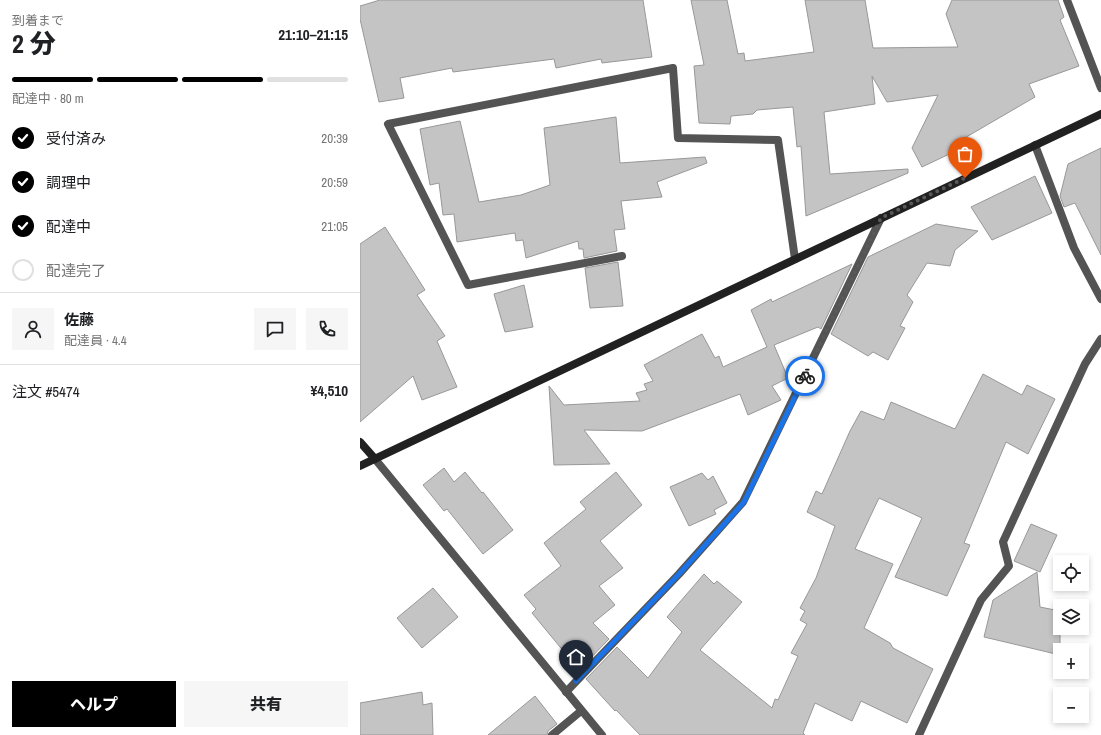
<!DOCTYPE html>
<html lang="ja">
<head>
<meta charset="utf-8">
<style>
	body { margin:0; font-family:"Archivo Narrow","Noto Sans JP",sans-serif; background:#f6f6f6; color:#202124; height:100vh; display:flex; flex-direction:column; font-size:15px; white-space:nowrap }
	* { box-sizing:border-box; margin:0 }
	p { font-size:13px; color:#757577 }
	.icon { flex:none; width:22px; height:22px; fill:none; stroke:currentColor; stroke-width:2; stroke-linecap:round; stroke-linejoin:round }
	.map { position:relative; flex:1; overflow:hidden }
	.sheet { display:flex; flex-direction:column; background:#fff; width:360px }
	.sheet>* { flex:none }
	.fabs { position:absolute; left:693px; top:555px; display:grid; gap:8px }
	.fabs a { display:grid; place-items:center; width:36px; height:36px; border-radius:0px; background:#fff; box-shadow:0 2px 6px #0003; font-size:20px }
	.pin { position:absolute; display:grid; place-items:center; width:34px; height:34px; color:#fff; margin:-41px -17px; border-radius:50% 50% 50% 0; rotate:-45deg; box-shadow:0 0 4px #0007 }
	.pin .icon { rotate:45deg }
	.courier { position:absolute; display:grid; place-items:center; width:40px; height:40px; margin:-20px; border:3px solid #1a73e8; border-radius:50%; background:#fff; color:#222; box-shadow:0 1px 5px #0007 }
	.summary em { font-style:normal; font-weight:800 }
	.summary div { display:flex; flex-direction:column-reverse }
	.summary { display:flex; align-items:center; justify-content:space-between; height:68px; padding:0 12px }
	h1 { font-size:26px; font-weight:800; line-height:30px }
	.bar { display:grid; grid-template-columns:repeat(4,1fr); gap:6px 4px; align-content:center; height:48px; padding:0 12px }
	.bar i { height:5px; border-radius:3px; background:#e0e0e0 }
	.bar .selected { background:#000 }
	.bar p { grid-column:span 4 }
	.line { display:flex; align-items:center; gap:10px; padding:0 12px; border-top:1px solid #e0e0e0 }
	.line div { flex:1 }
	.round { display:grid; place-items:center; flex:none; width:42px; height:42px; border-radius:0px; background:#f6f6f6 }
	ol { padding:0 12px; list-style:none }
	li { display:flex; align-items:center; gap:12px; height:44px }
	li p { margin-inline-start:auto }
	li .icon { padding:4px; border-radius:50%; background:#000; color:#fff; stroke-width:4 }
	li:last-child { color:#757577 }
	li i { width:22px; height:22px; border:2px solid #e0e0e0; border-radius:50% }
	.button { display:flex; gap:8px; margin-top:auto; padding:8px 12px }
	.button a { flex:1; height:46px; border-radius:0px; background:#000; color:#fff; font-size:16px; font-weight:800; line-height:46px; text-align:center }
	.button a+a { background:#f6f6f6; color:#202124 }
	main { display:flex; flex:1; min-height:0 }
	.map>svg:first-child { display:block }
	.building { fill:#c4c4c4; stroke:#989898 }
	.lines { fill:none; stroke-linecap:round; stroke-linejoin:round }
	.street { stroke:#545454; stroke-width:8 }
	.secondary { stroke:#212121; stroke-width:8 }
	.done { stroke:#595959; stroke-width:4; stroke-dasharray:0 7.2 }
	.route { stroke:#1a73e8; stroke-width:5 }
</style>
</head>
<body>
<main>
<section class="sheet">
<div class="summary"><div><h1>2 分</h1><p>到着まで</p></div><em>21:10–21:15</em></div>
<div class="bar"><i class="selected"></i><i class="selected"></i><i class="selected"></i><i></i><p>配達中 · 80 m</p></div>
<ol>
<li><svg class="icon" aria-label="check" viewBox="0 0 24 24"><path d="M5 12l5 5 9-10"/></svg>受付済み<p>20:39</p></li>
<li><svg class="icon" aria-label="check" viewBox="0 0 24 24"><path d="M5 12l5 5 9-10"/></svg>調理中<p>20:59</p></li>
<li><svg class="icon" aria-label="check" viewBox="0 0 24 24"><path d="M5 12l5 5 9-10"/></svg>配達中<p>21:05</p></li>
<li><i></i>配達完了</li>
</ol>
<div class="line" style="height:72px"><a class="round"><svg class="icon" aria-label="person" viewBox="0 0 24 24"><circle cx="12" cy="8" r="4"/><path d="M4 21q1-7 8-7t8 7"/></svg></a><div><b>佐藤</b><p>配達員 · 4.4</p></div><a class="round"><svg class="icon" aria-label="chat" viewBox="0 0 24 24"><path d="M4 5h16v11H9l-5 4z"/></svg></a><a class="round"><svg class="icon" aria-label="phone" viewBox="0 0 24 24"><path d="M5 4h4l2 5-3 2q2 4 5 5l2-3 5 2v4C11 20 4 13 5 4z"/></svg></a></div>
<div class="line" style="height:52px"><div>注文 #5474</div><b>¥4,510</b></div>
<div class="button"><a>ヘルプ</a><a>共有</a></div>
</section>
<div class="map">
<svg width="741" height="735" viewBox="0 0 741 735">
	<rect width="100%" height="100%" fill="#fff"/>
	<!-- building -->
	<g class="building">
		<path d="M20,0H283L292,57L242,63L241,59L196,68L194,59L93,72L92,68L40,78L44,98L19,102L0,19V6Z"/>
		<path d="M331,0H367L378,54L384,53L385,61L454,52L445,0H505L513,48L598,47L586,14L592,0H698L704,17L700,20L719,66L669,84L675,97L596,143L600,149L562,167L552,148L578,95L527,102L512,76L515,104L464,112L470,174L548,169V173L446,216L441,146L437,147L433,107L397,110L393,114L371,116L370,124L339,123L334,66L344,65Z"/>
		<path d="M256,117L260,163L345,157L347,163L297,182L302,197L261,201L265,229L254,230L257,251L224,258L223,249H219L218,241L166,258L163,240L156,241L155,233L97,242L94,214L83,215L79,183L70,185L60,129L100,121L119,202L161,195L190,185L184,128Z"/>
		<path d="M741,148V255L715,203L704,207L700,196L708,164Z"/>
		<path d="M675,176L692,213L632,240L611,207Z"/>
		<path d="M576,224L618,231L595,250L590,266L567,263L547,295L553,302L540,326L545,328L528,360L513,352L508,356L471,334L508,257Z"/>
		<path d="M25,227L65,290L57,295L85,336L77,341L97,387L62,400L53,376L0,422V244Z"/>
		<path d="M258,262L263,306L230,308L225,268Z"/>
		<path d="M492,264L461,329L458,327L414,345L428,378L412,386L421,400L388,415L380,394L282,431L224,430L250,464L194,465L189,386L204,405L280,401L276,393L287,390L284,384L293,381L284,365L342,334L355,358L359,356L363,367L407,347L391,310L411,299L412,302Z"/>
		<path d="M164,285L173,327L145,332L134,294Z"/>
		<path d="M623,374L662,395L667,385L695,399L668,454L646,442L604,543L610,545L587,596L535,577L562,518L519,498L495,549L533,564L504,628L530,643L533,648L573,669L547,723L501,701L492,721L455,703L443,733L445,735H280L256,710L255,711L226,679L257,647L288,678L322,632L307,617L344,574L354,584L357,581L382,602L340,650L412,708L415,699L418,700L438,656L431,653L447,624L440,620L445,611L440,608L456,578L475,526L447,512L456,491L462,494L490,431L501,411L524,420L531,402L595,429Z"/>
		<path d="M84,468L94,482L105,472L122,493L123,492L153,530L123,554L87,509L84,511L63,485Z"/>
		<path d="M256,472L282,505L240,541L263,568L239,586L255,605L233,623L249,639L219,670L172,613L176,609L164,595L201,566L184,543L226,509L220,502Z"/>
		<path d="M342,473L348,480L353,476L367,503L354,510L356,514L329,526L310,487Z"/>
		<path d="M671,524L697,535L680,572L654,561Z"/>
		<path d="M677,572L680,607L700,611V655L624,637L633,600Z"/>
		<path d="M73,588L98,617L62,648L37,618Z"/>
		<path d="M62,692L63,705L72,703L73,735H0V703Z"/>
		<path d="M175,696L197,724L188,731L187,735H128Z"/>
	</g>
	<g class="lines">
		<!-- street -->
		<g class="street">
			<path d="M707,0L741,88"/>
			<path d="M675,145L714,248L741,299"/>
			<path d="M262,256L108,285L28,124L313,68L318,138L418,140L435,259"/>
			<path d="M15,459L242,735"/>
			<path d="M206,692L319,574L383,502L521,218"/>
			<path d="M192,735L221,711"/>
			<path d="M559,735L621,600L649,566L643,542L725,364L741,339"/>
		</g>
		<!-- secondary -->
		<g class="secondary">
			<path d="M0,442L15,459"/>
			<path d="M0,466L741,114"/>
		</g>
	</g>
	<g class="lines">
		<!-- done -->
		<path class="done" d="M445,376L521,218L605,178"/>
		<!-- route -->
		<path class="route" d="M216,681L319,574L384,502L445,376"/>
	</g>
</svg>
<div class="fabs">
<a><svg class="icon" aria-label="locate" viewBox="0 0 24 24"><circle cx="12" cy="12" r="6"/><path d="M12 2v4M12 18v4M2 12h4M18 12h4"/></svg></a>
<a><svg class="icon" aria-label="layers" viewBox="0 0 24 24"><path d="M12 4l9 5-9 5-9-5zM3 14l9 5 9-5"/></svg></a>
<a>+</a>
<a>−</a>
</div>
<div class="pin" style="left:605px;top:178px;background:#ea580c"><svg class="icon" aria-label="bag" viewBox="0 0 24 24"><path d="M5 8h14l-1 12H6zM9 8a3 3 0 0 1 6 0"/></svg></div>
<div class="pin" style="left:216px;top:681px;background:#1f2937"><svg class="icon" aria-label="home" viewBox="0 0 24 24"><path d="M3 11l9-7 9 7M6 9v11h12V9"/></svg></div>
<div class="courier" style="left:445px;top:376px"><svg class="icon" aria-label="bike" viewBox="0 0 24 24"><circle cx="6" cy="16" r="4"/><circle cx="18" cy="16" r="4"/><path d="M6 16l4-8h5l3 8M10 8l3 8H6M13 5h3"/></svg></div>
</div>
</main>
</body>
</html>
